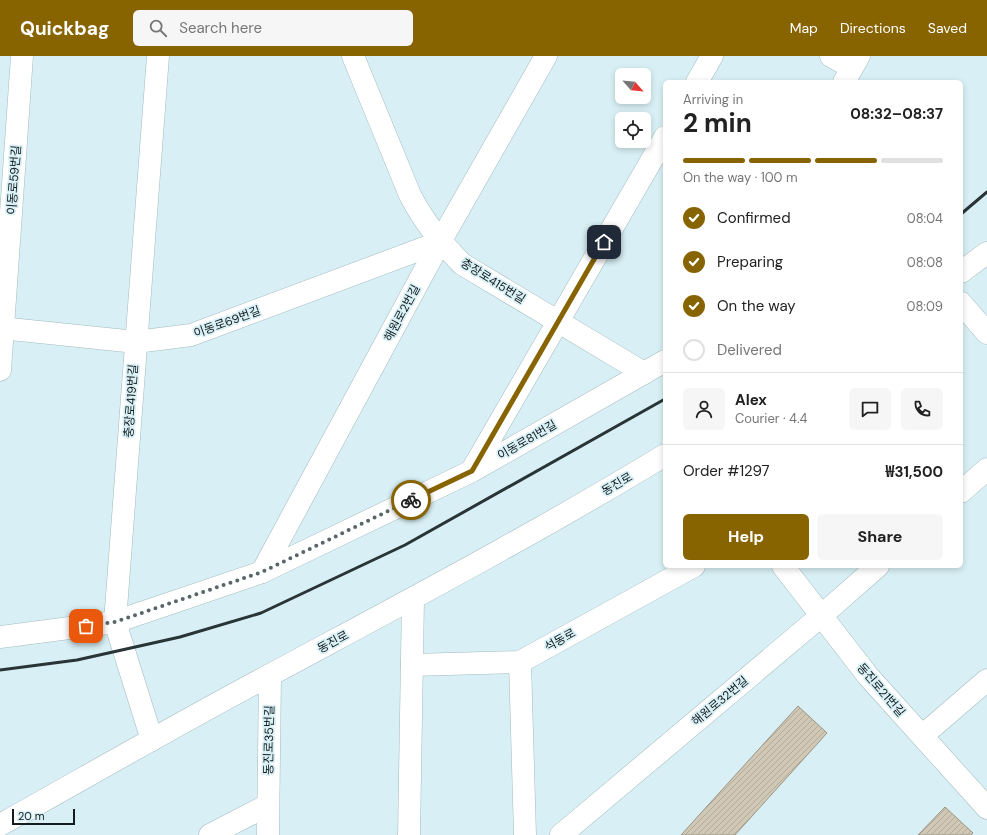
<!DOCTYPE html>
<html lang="en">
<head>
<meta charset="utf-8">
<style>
	body { margin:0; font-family:"DM Sans","Noto Sans KR",sans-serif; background:#f6f6f6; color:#222; height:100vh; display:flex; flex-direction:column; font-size:15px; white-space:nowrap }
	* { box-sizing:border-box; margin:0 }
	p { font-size:13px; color:#767676 }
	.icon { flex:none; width:22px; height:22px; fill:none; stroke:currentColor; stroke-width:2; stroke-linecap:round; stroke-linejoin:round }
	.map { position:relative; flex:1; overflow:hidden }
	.side { position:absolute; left:663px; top:24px; width:300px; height:488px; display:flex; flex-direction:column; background:#fff; border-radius:6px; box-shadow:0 2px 6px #0003 }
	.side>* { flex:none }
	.needle { width:26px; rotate:117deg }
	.buttons { position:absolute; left:615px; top:12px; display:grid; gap:8px }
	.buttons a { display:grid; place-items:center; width:36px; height:36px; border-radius:6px; background:#fff; box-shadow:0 2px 6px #0003; font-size:20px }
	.scale { position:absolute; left:12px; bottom:10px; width:63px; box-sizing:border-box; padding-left:4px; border:2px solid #131c1e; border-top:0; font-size:11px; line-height:14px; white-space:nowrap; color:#131c1e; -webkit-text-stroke:3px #d8f0f5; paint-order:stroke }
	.pin { position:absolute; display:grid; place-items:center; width:34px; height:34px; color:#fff; margin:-17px; border-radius:8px; box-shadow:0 2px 6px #0006 }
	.courier { position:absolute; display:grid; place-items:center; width:40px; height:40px; margin:-20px; border:3px solid #876400; border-radius:50%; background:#fff; color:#222; box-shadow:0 1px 5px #0007 }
	.summary em { font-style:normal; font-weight:700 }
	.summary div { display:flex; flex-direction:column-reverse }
	.summary { display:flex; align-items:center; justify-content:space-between; height:68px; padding:0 20px }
	h1 { font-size:26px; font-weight:700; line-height:30px }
	.bar { display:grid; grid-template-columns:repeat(4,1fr); gap:6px 4px; align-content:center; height:48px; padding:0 20px }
	.bar i { height:5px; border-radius:3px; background:#e0e0e0 }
	.bar .active { background:#876400 }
	.bar p { grid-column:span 4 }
	.line { display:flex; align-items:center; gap:10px; padding:0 20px; border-top:1px solid #e0e0e0 }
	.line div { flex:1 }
	.round { display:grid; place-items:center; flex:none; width:42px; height:42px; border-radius:6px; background:#f6f6f6 }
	ol { padding:0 20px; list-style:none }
	li { display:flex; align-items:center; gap:12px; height:44px }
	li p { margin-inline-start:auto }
	li .icon { padding:4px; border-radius:50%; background:#876400; color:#fff; stroke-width:4 }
	li:last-child { color:#767676 }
	li i { width:22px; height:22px; border:2px solid #e0e0e0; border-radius:50% }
	.action { display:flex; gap:8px; margin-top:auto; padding:8px 20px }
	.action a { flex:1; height:46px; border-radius:6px; background:#876400; color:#fff; font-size:16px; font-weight:700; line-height:46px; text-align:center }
	.action a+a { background:#f6f6f6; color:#222 }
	header { display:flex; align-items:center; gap:24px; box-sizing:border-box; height:56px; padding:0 20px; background:#876400; color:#fff }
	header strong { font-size:19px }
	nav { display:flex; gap:22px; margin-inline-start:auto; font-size:14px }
	.search { width:280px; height:36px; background:#f6f6f6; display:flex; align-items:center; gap:10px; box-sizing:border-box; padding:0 14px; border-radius:6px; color:#767676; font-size:15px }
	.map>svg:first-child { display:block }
	.building { fill:url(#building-hatch); stroke:#9c9483 }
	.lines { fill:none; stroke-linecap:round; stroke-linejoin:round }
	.minor-casing { stroke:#a3babe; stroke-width:23 }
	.tertiary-casing { stroke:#a3babe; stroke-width:23 }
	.secondary-casing { stroke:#a3babe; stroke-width:23 }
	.minor { stroke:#fff; stroke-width:22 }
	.tertiary { stroke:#fff; stroke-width:22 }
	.secondary { stroke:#fff; stroke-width:22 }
	.rail { stroke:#293436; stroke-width:3 }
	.done { stroke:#586669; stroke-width:4; stroke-dasharray:0 7.2 }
	.route { stroke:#876400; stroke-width:5 }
	.labels { text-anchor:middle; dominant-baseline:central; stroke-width:3.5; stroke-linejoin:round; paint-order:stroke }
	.street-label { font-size:12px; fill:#131c1e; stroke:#d8f0f5 }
</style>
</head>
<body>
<header>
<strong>Quickbag</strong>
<div class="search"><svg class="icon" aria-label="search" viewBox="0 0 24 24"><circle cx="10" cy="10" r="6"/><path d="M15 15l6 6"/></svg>Search here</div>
<nav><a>Map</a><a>Directions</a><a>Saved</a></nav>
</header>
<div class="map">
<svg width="987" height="779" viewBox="0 0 987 779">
	<defs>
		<pattern id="building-hatch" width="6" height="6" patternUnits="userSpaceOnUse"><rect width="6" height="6" fill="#d0c7b5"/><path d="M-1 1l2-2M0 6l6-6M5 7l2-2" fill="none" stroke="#b2aa9b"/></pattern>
	</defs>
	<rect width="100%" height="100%" fill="#d8f0f5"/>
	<!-- building -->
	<g class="building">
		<path d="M798,650L827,677L735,779H681Z"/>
		<path d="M945,751L973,777L971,779H918Z"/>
	</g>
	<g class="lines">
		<defs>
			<g id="minor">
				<path d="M353,0L410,139C425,168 440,185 462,208L644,317"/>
				<path d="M831,0L852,12"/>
				<path d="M697,26L712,0"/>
				<path d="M844,26L859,0"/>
				<path d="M961,247L987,277"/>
				<path d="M0,272L136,286L191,279L440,186"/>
				<path d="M0,314L22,0"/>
				<path d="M472,414L665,81"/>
				<path d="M961,436L987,413"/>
				<path d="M783,510L868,620L987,752"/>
				<path d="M262,516L440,186L546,0"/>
				<path d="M0,581L115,566L262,516L472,415L665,305"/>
				<path d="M520,606L525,779"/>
				<path d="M412,609L520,606L694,510"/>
				<path d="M922,680L987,624"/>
				<path d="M152,684L115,566L158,0"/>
				<path d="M210,779L268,749"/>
				<path d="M268,779L270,619"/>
				<path d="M561,779L821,560L878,510"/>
			</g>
			<path id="tertiary" d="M409,779L413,543"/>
			<g id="secondary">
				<path d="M961,216L987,197"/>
				<path d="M0,769C86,721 171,672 257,626C394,552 532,480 665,399"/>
			</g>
		</defs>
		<!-- minor casing -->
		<use href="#minor" class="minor-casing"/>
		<!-- tertiary casing -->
		<use href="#tertiary" class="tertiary-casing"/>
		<!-- secondary casing -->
		<use href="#secondary" class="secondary-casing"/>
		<!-- minor -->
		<use href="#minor" class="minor"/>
		<!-- tertiary -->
		<use href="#tertiary" class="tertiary"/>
		<!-- secondary -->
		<use href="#secondary" class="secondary"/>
		<!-- rail -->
		<g class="rail">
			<path d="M961,158L987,136"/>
			<path d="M0,614L77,604L180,581L261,557L405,489L665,343"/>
		</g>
	</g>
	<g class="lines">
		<!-- done -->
		<path class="done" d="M86,570L115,566L262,516L411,444"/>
		<!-- route -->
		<path class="route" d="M411,444L472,415L604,186"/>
	</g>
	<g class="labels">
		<!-- street labels -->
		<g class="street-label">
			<text transform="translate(14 124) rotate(-86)">이동로59번길</text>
			<text transform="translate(493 225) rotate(32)">충장로415번길</text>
			<text transform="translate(402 257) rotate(-62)">해원로2번길</text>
			<text transform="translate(227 266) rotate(-20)">이동로69번길</text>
			<text transform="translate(131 345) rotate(-86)">충장로419번길</text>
			<text transform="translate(527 384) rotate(-30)">이동로81번길</text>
			<text transform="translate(617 428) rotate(-30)">동진로</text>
			<text transform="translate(560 584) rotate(-29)">석동로</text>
			<text transform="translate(333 586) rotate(-28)">동진로</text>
			<text transform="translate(881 634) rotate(49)">동진로21번길</text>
			<text transform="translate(720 645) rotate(-40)">해원로32번길</text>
			<text transform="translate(269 684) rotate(-89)">동진로35번길</text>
		</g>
	</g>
</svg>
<div class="buttons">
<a><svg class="needle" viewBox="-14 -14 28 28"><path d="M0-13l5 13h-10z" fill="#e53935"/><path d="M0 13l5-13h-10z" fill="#767676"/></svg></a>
<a><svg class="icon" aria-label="locate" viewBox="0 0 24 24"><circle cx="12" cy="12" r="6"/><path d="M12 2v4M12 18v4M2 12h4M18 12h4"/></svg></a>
</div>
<div class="scale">20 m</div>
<div class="pin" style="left:86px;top:570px;background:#ea580c"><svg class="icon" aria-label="bag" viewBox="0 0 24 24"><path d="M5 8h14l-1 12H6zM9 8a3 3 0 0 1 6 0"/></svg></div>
<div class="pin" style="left:604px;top:186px;background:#1f2937"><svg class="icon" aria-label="home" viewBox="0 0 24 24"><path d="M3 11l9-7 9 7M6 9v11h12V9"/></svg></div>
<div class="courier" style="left:411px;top:444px"><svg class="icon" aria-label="bike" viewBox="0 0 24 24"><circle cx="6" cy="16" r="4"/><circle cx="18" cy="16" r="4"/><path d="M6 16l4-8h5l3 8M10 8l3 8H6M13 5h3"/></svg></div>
<section class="side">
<div class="summary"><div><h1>2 min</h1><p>Arriving in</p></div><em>08:32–08:37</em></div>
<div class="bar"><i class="active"></i><i class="active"></i><i class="active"></i><i></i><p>On the way · 100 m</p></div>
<ol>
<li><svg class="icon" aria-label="check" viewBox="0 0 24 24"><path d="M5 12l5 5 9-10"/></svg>Confirmed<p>08:04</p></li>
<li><svg class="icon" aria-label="check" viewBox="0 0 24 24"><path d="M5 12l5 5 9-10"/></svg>Preparing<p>08:08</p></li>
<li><svg class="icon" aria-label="check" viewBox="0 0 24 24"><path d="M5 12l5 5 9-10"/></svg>On the way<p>08:09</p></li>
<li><i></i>Delivered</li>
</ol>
<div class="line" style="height:72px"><a class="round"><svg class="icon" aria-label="person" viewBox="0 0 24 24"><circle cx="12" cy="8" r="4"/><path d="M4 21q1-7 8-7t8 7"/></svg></a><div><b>Alex</b><p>Courier · 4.4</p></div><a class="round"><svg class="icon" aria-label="chat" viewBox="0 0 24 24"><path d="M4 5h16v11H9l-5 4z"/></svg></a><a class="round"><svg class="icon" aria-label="phone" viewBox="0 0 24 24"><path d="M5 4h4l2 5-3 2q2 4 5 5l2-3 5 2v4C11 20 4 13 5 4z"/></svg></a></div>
<div class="line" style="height:52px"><div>Order #1297</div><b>₩31,500</b></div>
<div class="action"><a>Help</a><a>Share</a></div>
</section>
</div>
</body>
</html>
